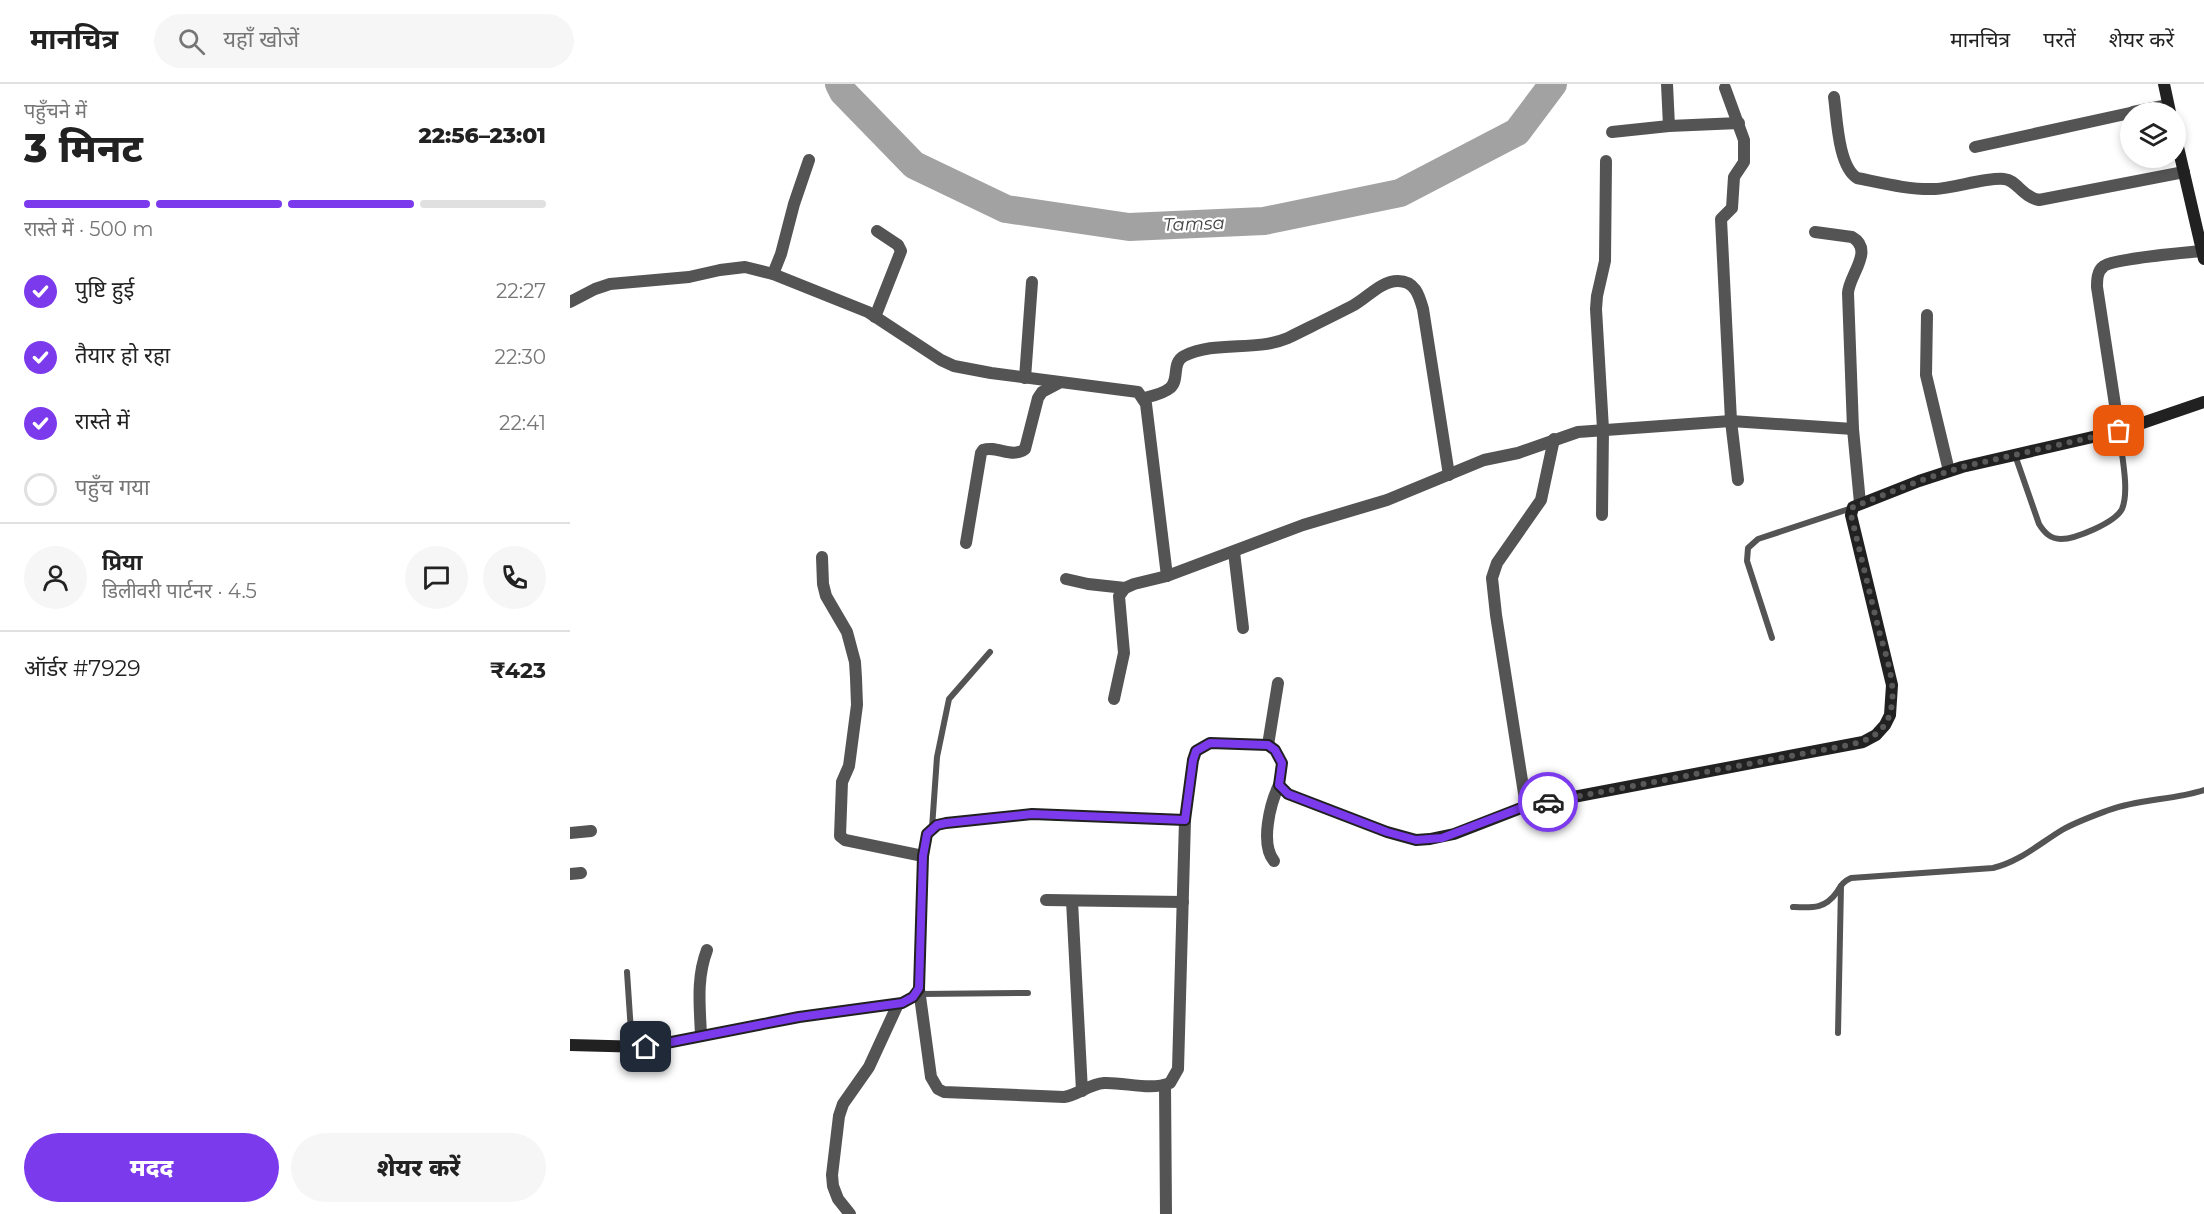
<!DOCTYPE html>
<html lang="hi">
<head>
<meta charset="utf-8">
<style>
	body { margin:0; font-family:Montserrat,"Noto Sans Devanagari",sans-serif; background:#f6f6f6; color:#222; height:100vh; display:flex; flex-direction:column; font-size:22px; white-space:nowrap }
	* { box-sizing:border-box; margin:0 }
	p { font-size:20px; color:#767676 }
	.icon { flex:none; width:33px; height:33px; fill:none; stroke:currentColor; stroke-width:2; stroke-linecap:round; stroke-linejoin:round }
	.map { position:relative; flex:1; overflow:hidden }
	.side { display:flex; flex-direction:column; background:#fff; width:570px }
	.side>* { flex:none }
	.buttons { position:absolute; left:1550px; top:18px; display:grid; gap:12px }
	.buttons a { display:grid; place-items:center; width:66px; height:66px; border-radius:50%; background:#fff; box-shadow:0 3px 9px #0003; font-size:30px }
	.pin { position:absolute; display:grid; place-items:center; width:51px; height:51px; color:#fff; margin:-26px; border-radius:12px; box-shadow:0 3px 9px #0006 }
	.courier { position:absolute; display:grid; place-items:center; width:60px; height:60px; margin:-30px; border:4px solid #7c3aed; border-radius:50%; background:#fff; color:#222; box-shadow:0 2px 8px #0007 }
	.overview em { font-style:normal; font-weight:800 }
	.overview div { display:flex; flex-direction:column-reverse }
	.overview { display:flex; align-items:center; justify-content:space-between; height:102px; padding:0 24px }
	h1 { font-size:39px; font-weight:800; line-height:45px }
	.bar { display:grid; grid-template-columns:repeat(4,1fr); gap:9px 6px; align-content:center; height:72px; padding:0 24px }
	.bar i { height:8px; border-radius:4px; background:#e0e0e0 }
	.bar .current { background:#7c3aed }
	.bar p { grid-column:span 4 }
	.line { display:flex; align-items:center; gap:15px; padding:0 24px; border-top:2px solid #e0e0e0 }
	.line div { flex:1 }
	.round { display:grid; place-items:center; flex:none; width:63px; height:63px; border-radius:32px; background:#f6f6f6 }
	ol { padding:0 24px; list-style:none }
	li { display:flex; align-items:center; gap:18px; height:66px }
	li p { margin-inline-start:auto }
	li .icon { padding:6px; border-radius:50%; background:#7c3aed; color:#fff; stroke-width:4 }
	li:last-child { color:#767676 }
	li i { width:33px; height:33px; border:3px solid #e0e0e0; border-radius:50% }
	.action { display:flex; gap:12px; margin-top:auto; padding:12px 24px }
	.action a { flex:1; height:69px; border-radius:36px; background:#7c3aed; color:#fff; font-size:24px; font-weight:800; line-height:69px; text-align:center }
	.action a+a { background:#f6f6f6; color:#222 }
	header { display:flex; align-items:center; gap:36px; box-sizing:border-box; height:84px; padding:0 30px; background:#fff; border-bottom:2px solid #e0e0e0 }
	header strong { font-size:28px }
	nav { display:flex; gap:33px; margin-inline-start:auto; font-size:21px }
	.search { width:420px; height:54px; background:#f6f6f6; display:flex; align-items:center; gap:15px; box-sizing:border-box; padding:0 21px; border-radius:33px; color:#767676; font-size:22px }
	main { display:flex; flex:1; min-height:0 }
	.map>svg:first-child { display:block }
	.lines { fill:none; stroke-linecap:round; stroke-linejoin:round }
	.river { stroke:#a2a2a2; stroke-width:28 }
	.lane { stroke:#545454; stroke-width:6 }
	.street { stroke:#545454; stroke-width:12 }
	.secondary { stroke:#212121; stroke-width:12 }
	.done { stroke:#595959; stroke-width:6; stroke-dasharray:0 10.8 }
	.route { stroke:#7c3aed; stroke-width:8 }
	.labels { text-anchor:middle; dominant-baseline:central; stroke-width:4.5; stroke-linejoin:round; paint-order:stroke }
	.water-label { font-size:18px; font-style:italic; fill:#434343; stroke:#fff }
</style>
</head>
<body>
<header>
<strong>मानचित्र</strong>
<div class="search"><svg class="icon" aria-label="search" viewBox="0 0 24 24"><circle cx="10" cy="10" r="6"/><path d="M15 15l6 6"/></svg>यहाँ खोजें</div>
<nav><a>मानचित्र</a><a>परतें</a><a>शेयर करें</a></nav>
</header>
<main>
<section class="side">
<div class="overview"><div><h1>3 मिनट</h1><p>पहुँचने में</p></div><em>22:56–23:01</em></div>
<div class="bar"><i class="current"></i><i class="current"></i><i class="current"></i><i></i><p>रास्ते में · 500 m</p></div>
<ol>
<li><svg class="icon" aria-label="check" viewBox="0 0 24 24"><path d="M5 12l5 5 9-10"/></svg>पुष्टि हुई<p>22:27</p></li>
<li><svg class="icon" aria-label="check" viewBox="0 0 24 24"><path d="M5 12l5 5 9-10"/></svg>तैयार हो रहा<p>22:30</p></li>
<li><svg class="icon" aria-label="check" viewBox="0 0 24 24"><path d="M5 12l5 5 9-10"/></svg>रास्ते में<p>22:41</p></li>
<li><i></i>पहुँच गया</li>
</ol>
<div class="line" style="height:108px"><a class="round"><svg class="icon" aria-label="person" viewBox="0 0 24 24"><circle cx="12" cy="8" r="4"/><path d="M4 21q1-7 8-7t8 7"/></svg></a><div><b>प्रिया</b><p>डिलीवरी पार्टनर · 4.5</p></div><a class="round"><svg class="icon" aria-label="chat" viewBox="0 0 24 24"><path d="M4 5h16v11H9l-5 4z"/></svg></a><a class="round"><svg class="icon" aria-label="phone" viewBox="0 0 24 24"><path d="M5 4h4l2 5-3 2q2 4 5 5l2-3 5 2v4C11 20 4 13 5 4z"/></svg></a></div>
<div class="line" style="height:78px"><div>ऑर्डर #7929</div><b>₹423</b></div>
<div class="action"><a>मदद</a><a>शेयर करें</a></div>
</section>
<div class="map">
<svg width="1634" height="1130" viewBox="0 0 1634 1130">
	<rect width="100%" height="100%" fill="#fff"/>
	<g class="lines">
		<!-- river -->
		<path class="river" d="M269,0L273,8L344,81L436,125L559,143L694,137L830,109L947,48L983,0"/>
		<!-- lane -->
		<g class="lane">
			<path d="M1445,371L1469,440C1474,448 1480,455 1491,455C1505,455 1545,439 1552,425C1560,406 1551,369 1549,347"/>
			<path d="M1202,554L1177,477L1178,464L1188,455L1282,424"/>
			<path d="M362,744L367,673L379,615L420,568"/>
			<path d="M1223,823C1243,824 1255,825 1267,808C1271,801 1274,797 1281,794L1423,784C1449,778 1469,760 1492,746C1506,738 1523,732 1539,726C1569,715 1603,716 1634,706"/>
			<path d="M57,888L62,963"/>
			<path d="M350,910L458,909"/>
			<path d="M1268,949L1271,802"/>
		</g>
		<!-- street -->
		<g class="street">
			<path d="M1097,0L1099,42"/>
			<path d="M1155,4L1174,56V78L1164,93L1162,124L1151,135L1161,337L1168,396"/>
			<path d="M1264,13C1267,34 1268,82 1287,94C1312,99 1339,106 1365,105C1384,104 1418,93 1434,95C1447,96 1452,113 1469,116L1614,88"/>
			<path d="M1563,28L1598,21"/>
			<path d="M1042,48L1099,42L1169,39"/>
			<path d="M1405,63L1560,29"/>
			<path d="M1245,148L1282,153C1305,166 1279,191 1278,209L1283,345L1290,419"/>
			<path d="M203,190L211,170L224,120L239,76"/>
			<path d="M0,218L25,205L40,200L119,193L150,186L175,183L203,190L298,228L371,276L384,282L421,289L568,308L576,320L597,492"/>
			<path d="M1357,231L1356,291L1379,387"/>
			<path d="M305,233L331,167L328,161L307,147"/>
			<path d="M455,294L462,198"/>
			<path d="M574,314C582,312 593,310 600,304C610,296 601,279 614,272C646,256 685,268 718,254C740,243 763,232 784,221C798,213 811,197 828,197C845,197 849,211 853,225L879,391"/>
			<path d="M1549,347L1527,203C1527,196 1527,187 1534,182C1547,174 1614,169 1632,167"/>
			<path d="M1032,431L1033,345L1026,225L1027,212L1035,177L1036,77"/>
			<path d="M396,459L411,369L413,366C427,361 442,375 455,365L468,314L472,308L489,299"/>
			<path d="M664,468L673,544"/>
			<path d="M252,473L253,500L256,512L277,548L285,578L286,594L287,621L279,682L272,698L270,752L275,756L353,772"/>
			<path d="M496,495L518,500L555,504"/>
			<path d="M544,615L554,569L549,512L555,504L564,500L597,492L733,441L817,416L914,376L948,369L1008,348L1161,337L1283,345"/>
			<path d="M698,661L708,599"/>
			<path d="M956,722L926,531L922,494L927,479L971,416L984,355"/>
			<path d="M0,749L21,747"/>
			<path d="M704,777C690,760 700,720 709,701"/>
			<path d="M0,790L11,789"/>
			<path d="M476,816L613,818"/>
			<path d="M502,817L512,1007"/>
			<path d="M349,905L361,993L368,1005L374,1008L494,1013C508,1011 519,1000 534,999C555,998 580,1007 600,999L608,985L615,736"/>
			<path d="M131,952C130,923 126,895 137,866"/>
			<path d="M595,1001L596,1130"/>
			<path d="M280,1130L268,1115L263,1102L262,1091L269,1032L273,1020L299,983L328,920"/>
		</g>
		<!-- secondary -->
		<g class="secondary">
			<path d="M1594,0L1600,28"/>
			<path d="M1605,50L1634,175"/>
			<path d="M0,961L76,963L229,933L332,919L343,913L349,905L353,772L357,750L367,741L376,739L462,730L615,736L623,676L626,667L640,659L698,661L705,666L712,679L709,701L718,710L817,748L846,756L860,755L884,750L956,722L1293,658L1306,651L1315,641L1320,631L1322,601L1281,431L1283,423L1349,397L1392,383L1549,347L1634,318"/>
		</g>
	</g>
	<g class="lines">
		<!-- done -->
		<path class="done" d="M978,718L1279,661C1297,657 1315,649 1320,629C1328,601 1315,570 1308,543C1299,506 1290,468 1281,431L1283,423L1349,397L1392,383L1549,347"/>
		<!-- route -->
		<path class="route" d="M76,963L229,933L332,919L343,913L349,904L353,772L357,750L367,741L376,739L462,730L615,736L623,676L626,667L640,659L698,661L705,666L712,679L709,701L718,710L817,748L846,756L872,754L956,722L978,718"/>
	</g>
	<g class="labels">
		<!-- water labels -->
		<g class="water-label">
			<text transform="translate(624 140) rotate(-2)">Tamsa</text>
		</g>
	</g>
</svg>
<div class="buttons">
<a><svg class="icon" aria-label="layers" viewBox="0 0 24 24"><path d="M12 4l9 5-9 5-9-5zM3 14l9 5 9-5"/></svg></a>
</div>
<div class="pin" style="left:1549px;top:347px;background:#ea580c"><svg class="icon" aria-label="bag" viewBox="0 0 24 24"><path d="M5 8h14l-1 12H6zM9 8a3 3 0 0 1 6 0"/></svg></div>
<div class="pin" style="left:76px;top:963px;background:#1f2937"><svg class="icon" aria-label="home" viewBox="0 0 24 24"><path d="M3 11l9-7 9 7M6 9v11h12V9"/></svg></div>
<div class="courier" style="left:978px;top:718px"><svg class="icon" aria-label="car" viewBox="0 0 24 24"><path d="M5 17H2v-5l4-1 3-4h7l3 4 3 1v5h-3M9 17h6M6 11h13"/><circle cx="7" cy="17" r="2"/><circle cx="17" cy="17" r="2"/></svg></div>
</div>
</main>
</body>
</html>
